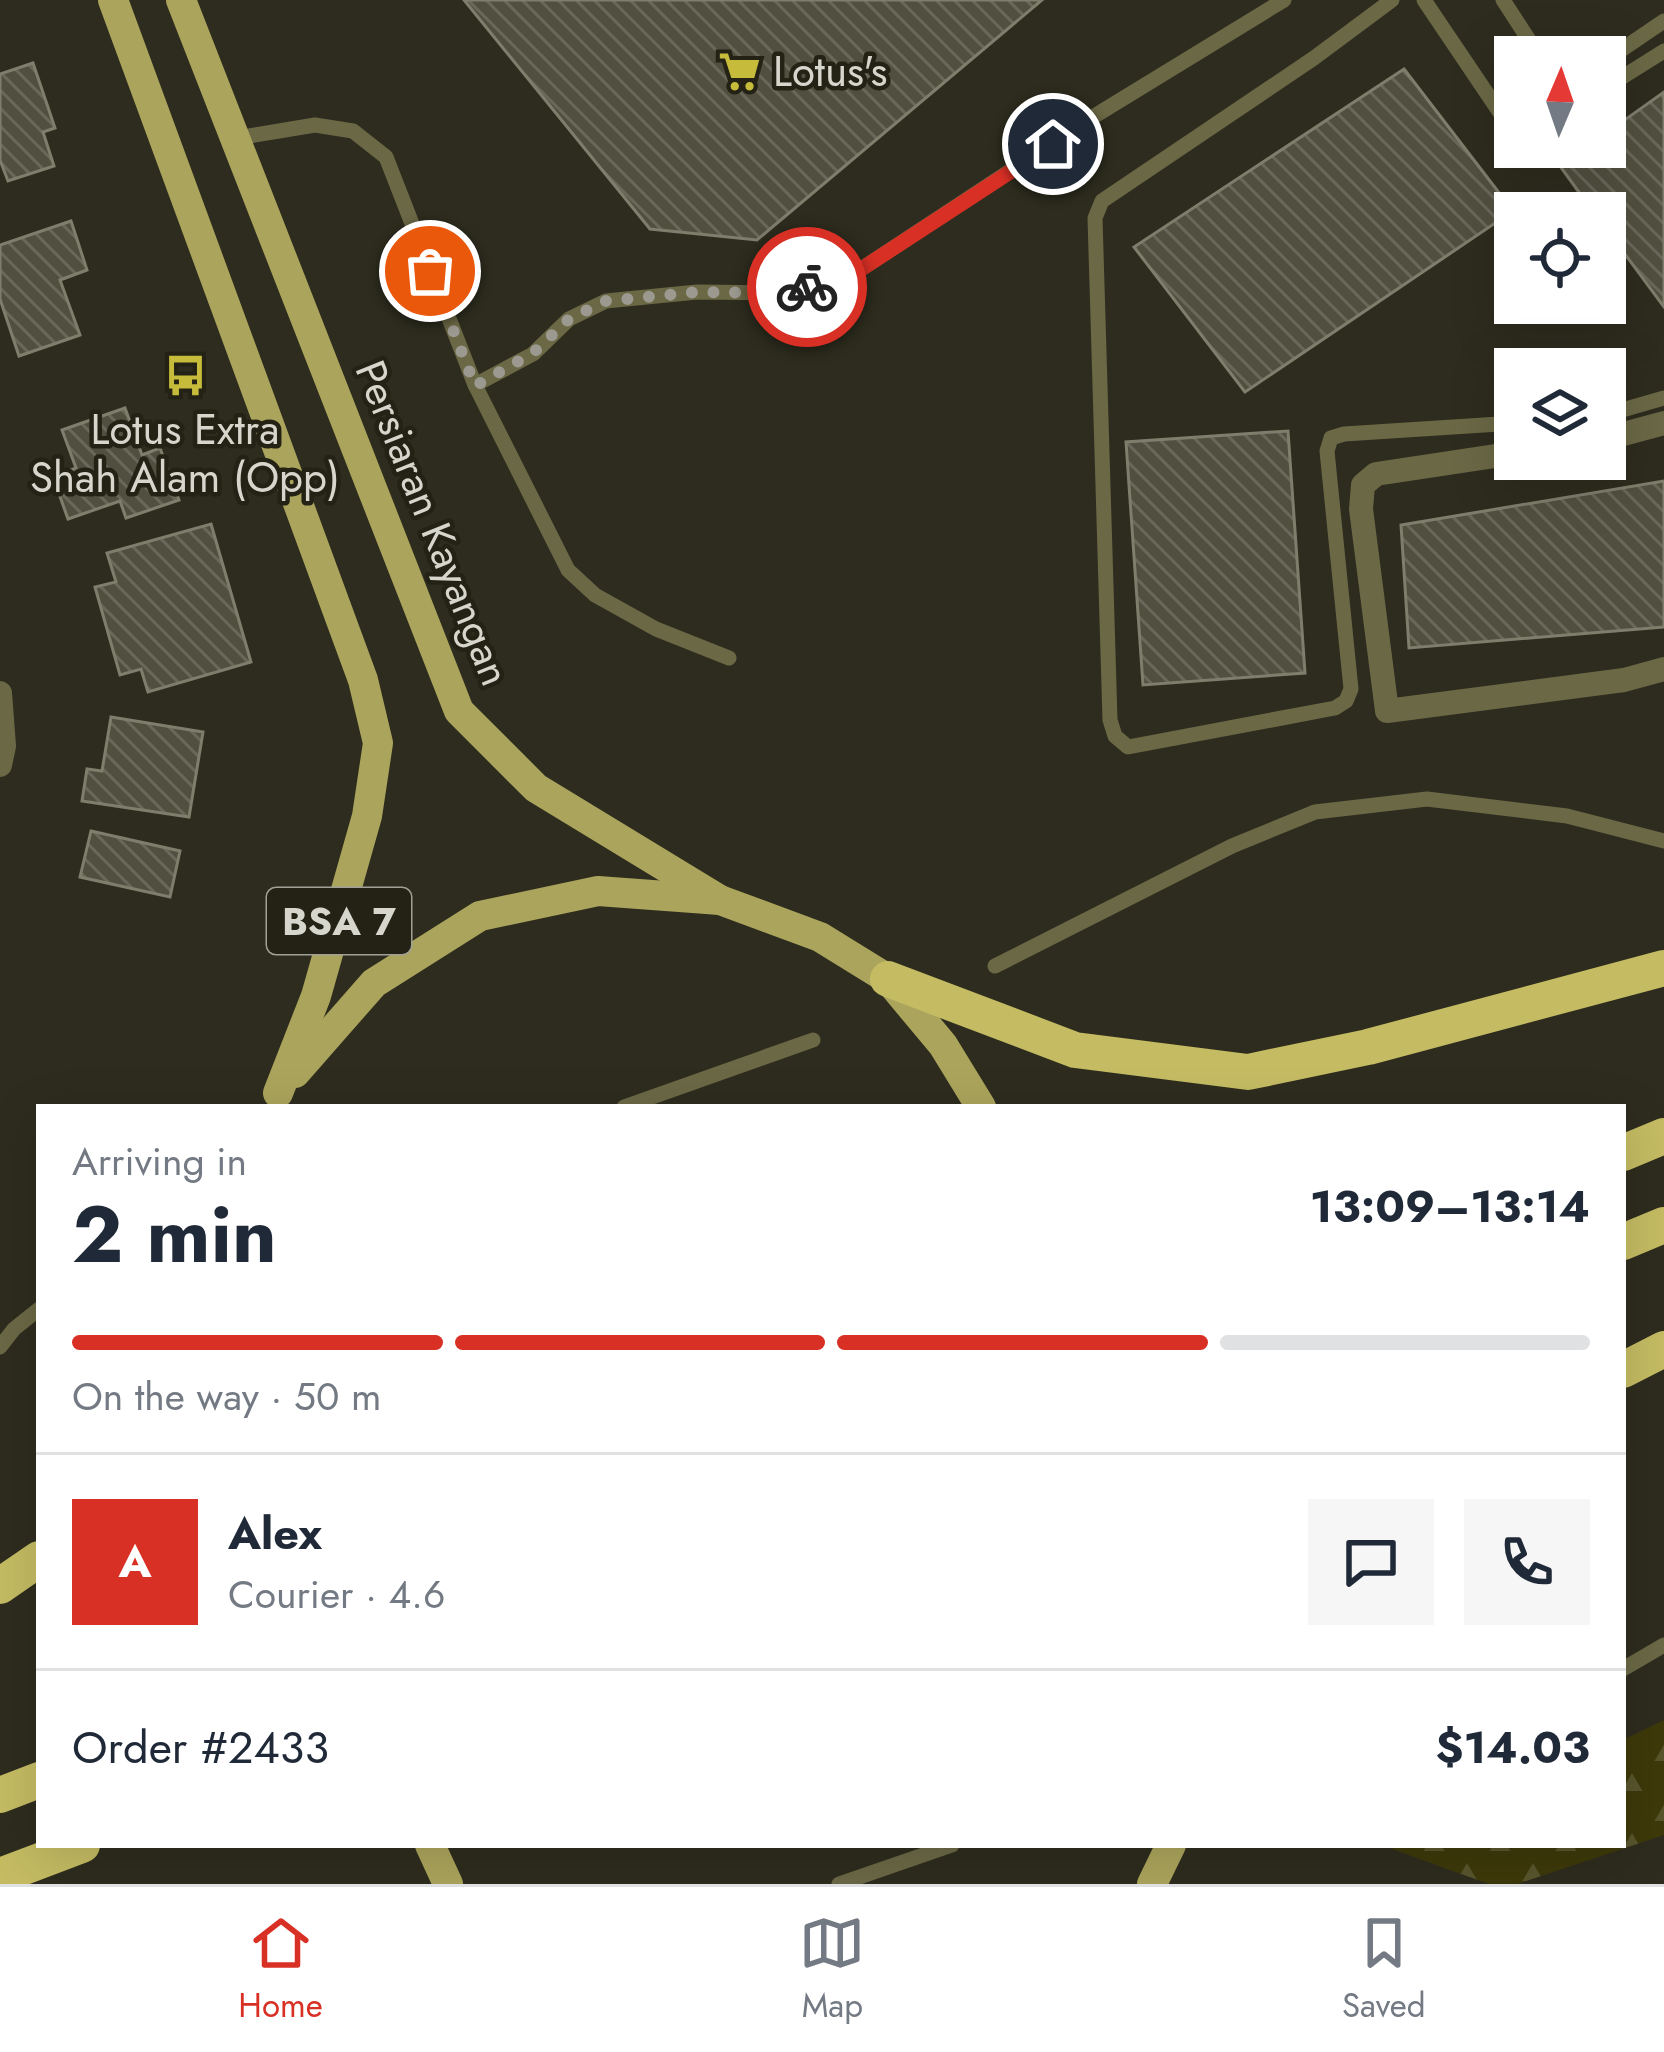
<!DOCTYPE html>
<html lang="en">
<head>
<meta charset="utf-8">
<style>
	body { margin:0; font-family:Jost,sans-serif; background:#f6f6f7; color:#1f2937; height:100vh; display:flex; flex-direction:column; font-size:45px; white-space:nowrap }
	* { box-sizing:border-box; margin:0 }
	p { font-size:39px; color:#747a83 }
	.icon { flex:none; width:66px; height:66px; fill:none; stroke:currentColor; stroke-width:2; stroke-linecap:round; stroke-linejoin:round }
	.map { position:relative; flex:1; overflow:hidden }
	.side { position:absolute; left:36px; top:1104px; width:1590px; height:744px; display:flex; flex-direction:column; background:#fff; border-radius:0px; box-shadow:0 12px 48px #0002 }
	.side>* { flex:none }
	.needle { width:78px; rotate:2deg }
	.buttons { position:absolute; left:1494px; top:36px; display:grid; gap:24px }
	.buttons a { display:grid; place-items:center; width:132px; height:132px; border-radius:0px; background:#fff; box-shadow:0 12px 48px #0002; font-size:60px }
	.pin { position:absolute; display:grid; place-items:center; width:102px; height:102px; color:#fff; margin:-51px; border:6px solid #fff; border-radius:50%; box-shadow:0 3px 12px #0007 }
	.courier { position:absolute; display:grid; place-items:center; width:120px; height:120px; margin:-60px; border:9px solid #d93025; border-radius:50%; background:#fff; color:#222; box-shadow:0 3px 15px #0007 }
	.headline em { font-style:normal; font-weight:700 }
	.headline div { display:flex; flex-direction:column-reverse }
	.headline { display:flex; align-items:center; justify-content:space-between; height:204px; padding:0 36px }
	h1 { font-size:78px; font-weight:700; line-height:90px }
	.bar { display:grid; grid-template-columns:repeat(4,1fr); gap:18px 12px; align-content:center; height:144px; padding:0 36px }
	.bar i { height:15px; border-radius:9px; background:#e0e1e3 }
	.bar .selected { background:#d93025 }
	.bar p { grid-column:span 4 }
	.line { display:flex; align-items:center; gap:30px; padding:0 36px; border-top:3px solid #e0e1e3 }
	.line div { flex:1 }
	.round { display:grid; place-items:center; flex:none; width:126px; height:126px; border-radius:0px; background:#f6f6f7 }
	.tab-bar { display:flex; justify-content:space-around; align-items:center; height:168px; border-top:3px solid #e0e1e3; background:#fff; font-size:33px; color:#747a83 }
	.tab-bar a { display:grid; justify-items:center; gap:6px }
	.tab-bar .selected { color:#d93025 }
	.map>svg:first-child { display:block }
	.forest { fill:url(#forest-firs) }
	.building { fill:url(#building-back-hatch); stroke:#7f7e6d; stroke-width:3 }
	.lines { fill:none; stroke-linecap:round; stroke-linejoin:round }
	.lane { stroke:#6b6846; stroke-width:15 }
	.street { stroke:#6b6846; stroke-width:24 }
	.primary { stroke:#aba45c; stroke-width:30 }
	.highway { stroke:#c4bb63; stroke-width:36 }
	.done { stroke:#9c9a90; stroke-width:12; stroke-dasharray:0 21.6 }
	.route { stroke:#d93025; stroke-width:15 }
	.labels { text-anchor:middle; dominant-baseline:central; stroke-width:9; stroke-linejoin:round; paint-order:stroke }
	.shield { fill:#232215; stroke:#a1a096; stroke-width:3 }
	.shield-label { font-size:39px; font-weight:bold; fill:#d7d6cd }
	.poi-label { font-size:42px; fill:#d7d6cd; stroke:#232215; text-anchor:start }
	.street-label { font-size:42px; fill:#d7d6cd; stroke:#232215 }
</style>
</head>
<body>
<div class="map">
<svg width="1664" height="1884" viewBox="0 0 1664 1884">
	<defs>
		<pattern id="forest-firs" width="22" height="20" patternUnits="userSpaceOnUse" patternTransform="scale(3)"><rect width="22" height="20" fill="#3d390a"/><path d="M5 1l3.5 6h-7zM16 11l3.5 6h-7z" fill="#58552c"/></pattern>
		<pattern id="building-back-hatch" width="6" height="6" patternUnits="userSpaceOnUse" patternTransform="scale(3)"><rect width="6" height="6" fill="#515040"/><path d="M-1 5l2 2M0 0l6 6M5-1l2 2" fill="none" stroke="#69685a"/></pattern>
	</defs>
	<rect width="100%" height="100%" fill="#2d2c1e"/>
	<!-- forest -->
	<path class="forest" d="M1664,1720V1835L1517,1884H1489L1392,1849L1399,1845H1623V1740Z"/>
	<!-- building -->
	<g class="building">
		<path d="M464,0H1042L757,240L650,229Z"/>
		<path d="M33,63L55,128L43,132L54,166L8,181L0,160V74Z"/>
		<path d="M1404,69L1513,211L1245,392L1134,247Z"/>
		<path d="M1664,92V307L1605,227V213H1594L1560,166L1587,147H1605V134Z"/>
		<path d="M71,221L87,270L60,280L80,335L19,356L0,299V245Z"/>
		<path d="M125,408L142,455L160,448L179,500L126,518L120,501L68,519L53,477L76,468L62,430Z"/>
		<path d="M1288,431L1305,673L1143,685L1126,442Z"/>
		<path d="M1664,481V627L1409,648L1401,525Z"/>
		<path d="M211,524L251,662L148,692L141,669L120,675L95,587L116,582L107,553Z"/>
		<path d="M111,717L203,732L189,817L82,801L87,769L102,771Z"/>
		<path d="M91,831L180,851L170,897L80,877Z"/>
	</g>
	<g class="lines">
		<!-- lane -->
		<g class="lane">
			<path d="M1392,0L1314,58L1102,201L1095,218L1110,720L1115,736L1128,747L1335,708L1346,701L1351,689L1327,451L1331,438L1344,434L1515,423"/>
			<path d="M1424,0L1515,135"/>
			<path d="M1503,0L1540,57"/>
			<path d="M1605,61L1664,21"/>
			<path d="M1605,88L1664,51"/>
			<path d="M237,138L315,125L353,131L386,157L475,385L568,570L595,595L656,629L729,658"/>
			<path d="M475,385L533,354L569,319L606,301L697,292L781,293L846,279L1083,123L1284,0"/>
			<path d="M1605,415L1664,398"/>
			<path d="M995,966L1232,846L1315,812L1427,799L1567,816L1664,841"/>
			<path d="M624,1107L813,1040"/>
			<path d="M0,1347L14,1329L39,1309"/>
			<path d="M1623,1669L1664,1645"/>
			<path d="M839,1884L952,1845"/>
		</g>
		<!-- street -->
		<g class="street">
			<path d="M1605,439L1664,423"/>
			<path d="M1515,453L1376,474L1363,485L1361,509L1387,711L1624,680L1664,669"/>
			<path d="M0,693L4,746L0,765"/>
		</g>
		<!-- primary -->
		<g class="primary">
			<path d="M113,0L363,680L378,743L367,816L316,996L278,1093"/>
			<path d="M181,0L459,711L536,788L720,900"/>
			<path d="M295,1073L374,983L480,916L598,891L720,900L820,937L888,979L943,1045L981,1107"/>
			<path d="M430,1845L448,1884"/>
			<path d="M1152,1884L1171,1845"/>
		</g>
		<!-- highway -->
		<g class="highway">
			<path d="M888,979L1075,1050L1248,1072L1368,1047L1664,968"/>
			<path d="M1623,1153L1664,1136"/>
			<path d="M1623,1242L1664,1225"/>
			<path d="M1623,1370L1664,1349"/>
			<path d="M0,1586L39,1559"/>
			<path d="M0,1795L39,1780"/>
			<path d="M0,1876L82,1845"/>
		</g>
	</g>
	<g class="lines">
		<!-- done -->
		<path class="done" d="M430,271L475,386L533,353L569,319L606,301L697,292L781,293L807,287"/>
		<!-- route -->
		<path class="route" d="M807,287L846,279L1053,144"/>
	</g>
	<!-- icons -->
	<defs>
		<symbol id="supermarket-bare" viewBox="-9 -9 18 18"><path d="M-6-5.5h2.5l.6 2H6L4.5 2H-2.5L-4.4-4H-6ZM-1.5 3.2a1.3 1.3 0 1 0 .1 0ZM3 3.2a1.3 1.3 0 1 0 .1 0Z" fill="#c7bb3b" stroke="#232215" stroke-width="2.5" paint-order="stroke"/></symbol>
		<symbol id="bus-bare" viewBox="-9 -9 18 18"><path d="M-5-6H5V4H4V6H2V4H-2V6H-4V4H-5ZM-3.5-4V0h7V-4ZM-3.5 1.2v1.5H-2V1.2ZM2 1.2v1.5H3.5V1.2Z" fill="#c7bb3b" stroke="#232215" stroke-width="2.5" paint-order="stroke"/></symbol>
	</defs>
	<g fill-rule="evenodd">
		<use href="#supermarket-bare" x="710" y="42" width="59" height="59"/>
		<use href="#bus-bare" x="156" y="346" width="59" height="59"/>
	</g>
	<g class="labels">
		<!-- shield labels -->
		<rect class="shield" x="267" y="888" width="144" height="66" rx="9"/>
		<g class="shield-label">
			<text x="339" y="921">BSA 7</text>
		</g>
		<!-- poi labels -->
		<g class="poi-label">
			<text x="773" y="71">Lotus's</text>
			<text x="185" y="429" text-anchor="middle">Lotus Extra<tspan x="185" dy="48">Shah Alam (Opp)</tspan></text>
		</g>
		<!-- street labels -->
		<g class="street-label">
			<text transform="translate(433 523) rotate(68)">Persiaran Kayangan</text>
		</g>
	</g>
</svg>
<div class="buttons">
<a><svg class="needle" viewBox="-14 -14 28 28"><path d="M0-13l5 13h-10z" fill="#e53935"/><path d="M0 13l5-13h-10z" fill="#747a83"/></svg></a>
<a><svg class="icon" aria-label="locate" viewBox="0 0 24 24"><circle cx="12" cy="12" r="6"/><path d="M12 2v4M12 18v4M2 12h4M18 12h4"/></svg></a>
<a><svg class="icon" aria-label="layers" viewBox="0 0 24 24"><path d="M12 4l9 5-9 5-9-5zM3 14l9 5 9-5"/></svg></a>
</div>
<div class="pin" style="left:430px;top:271px;background:#ea580c"><svg class="icon" aria-label="bag" viewBox="0 0 24 24"><path d="M5 8h14l-1 12H6zM9 8a3 3 0 0 1 6 0"/></svg></div>
<div class="pin" style="left:1053px;top:144px;background:#1f2937"><svg class="icon" aria-label="home" viewBox="0 0 24 24"><path d="M3 11l9-7 9 7M6 9v11h12V9"/></svg></div>
<div class="courier" style="left:807px;top:287px"><svg class="icon" aria-label="bike" viewBox="0 0 24 24"><circle cx="6" cy="16" r="4"/><circle cx="18" cy="16" r="4"/><path d="M6 16l4-8h5l3 8M10 8l3 8H6M13 5h3"/></svg></div>
<section class="side">
<div class="headline"><div><h1>2 min</h1><p>Arriving in</p></div><em>13:09–13:14</em></div>
<div class="bar"><i class="selected"></i><i class="selected"></i><i class="selected"></i><i></i><p>On the way · 50 m</p></div>
<div class="line" style="height:216px"><b class="round" style="background:#d93025;color:#fff">A</b><div><b>Alex</b><p>Courier · 4.6</p></div><a class="round"><svg class="icon" aria-label="chat" viewBox="0 0 24 24"><path d="M4 5h16v11H9l-5 4z"/></svg></a><a class="round"><svg class="icon" aria-label="phone" viewBox="0 0 24 24"><path d="M5 4h4l2 5-3 2q2 4 5 5l2-3 5 2v4C11 20 4 13 5 4z"/></svg></a></div>
<div class="line" style="height:156px"><div>Order #2433</div><b>$14.03</b></div>
</section>
</div>
<nav class="tab-bar">
<a class="selected"><svg class="icon" aria-label="home" viewBox="0 0 24 24"><path d="M3 11l9-7 9 7M6 9v11h12V9"/></svg>Home</a>
<a><svg class="icon" aria-label="map" viewBox="0 0 24 24"><path d="M3 6l6-2 6 2 6-2v14l-6 2-6-2-6 2zM9 4v14M15 6v14"/></svg>Map</a>
<a><svg class="icon" aria-label="saved" viewBox="0 0 24 24"><path d="M7 4h10v16l-5-4-5 4z"/></svg>Saved</a>
</nav>
</body>
</html>
